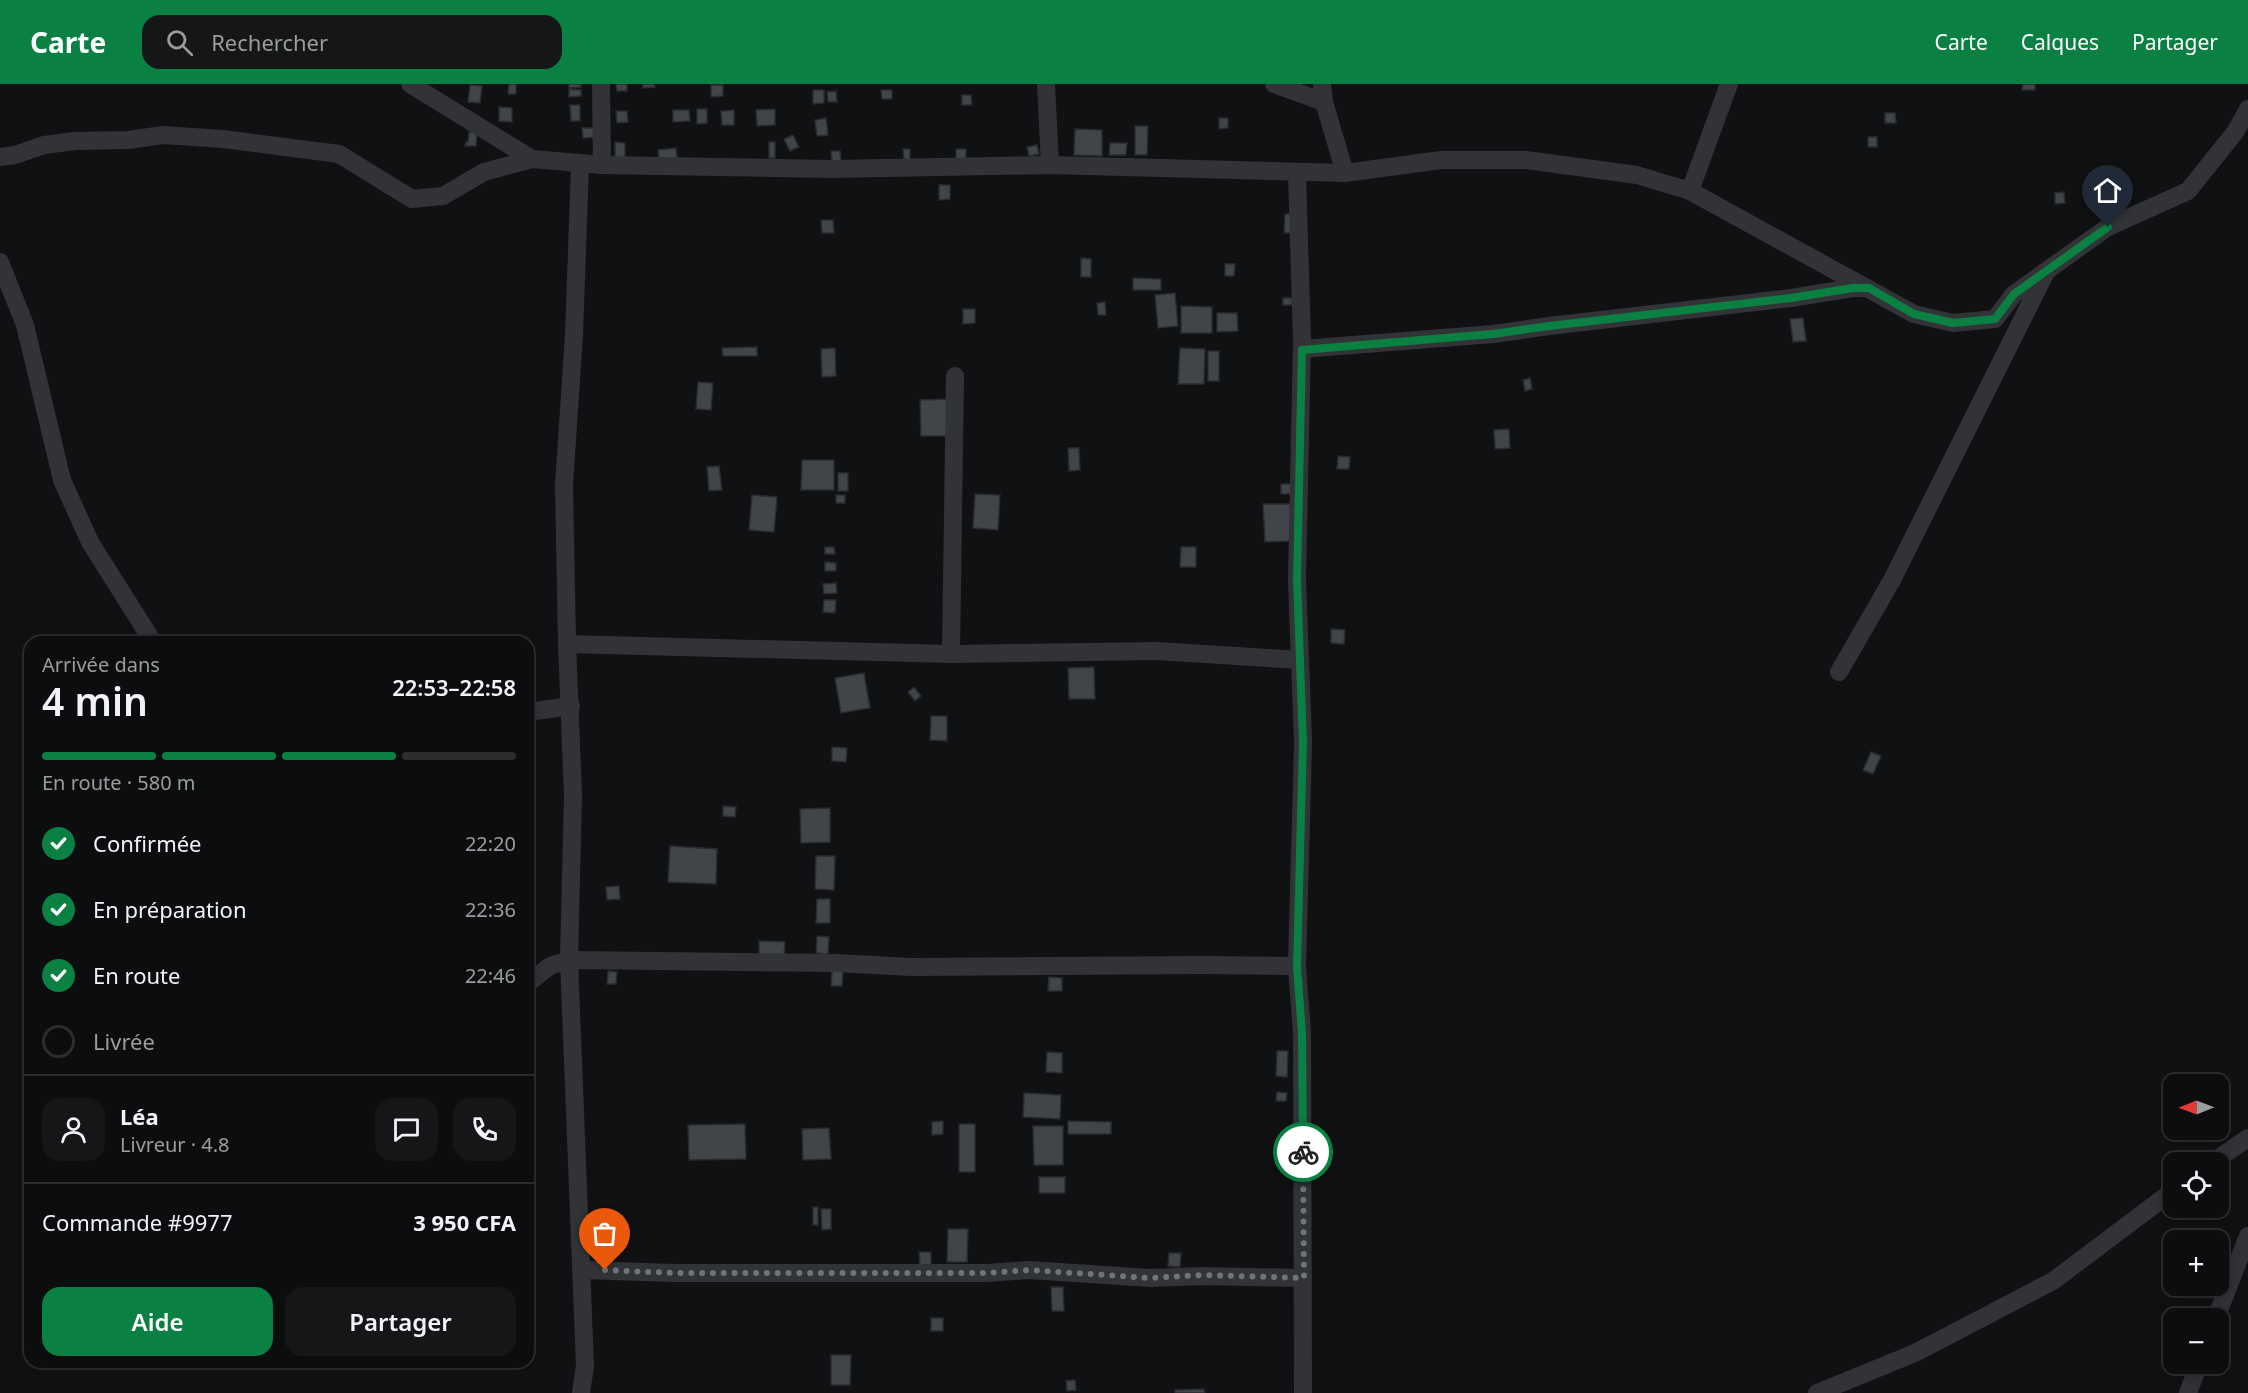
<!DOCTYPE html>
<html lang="fr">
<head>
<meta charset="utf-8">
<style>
	body { margin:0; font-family:"Noto Sans",sans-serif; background:#151617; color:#f1f3f6; height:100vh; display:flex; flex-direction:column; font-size:22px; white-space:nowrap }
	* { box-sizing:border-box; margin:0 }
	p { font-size:20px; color:#9a9c9e }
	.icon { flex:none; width:33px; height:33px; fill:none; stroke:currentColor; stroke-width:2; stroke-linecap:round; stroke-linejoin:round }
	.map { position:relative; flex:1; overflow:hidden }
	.side { position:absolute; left:24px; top:552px; width:510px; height:732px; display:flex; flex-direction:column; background:#0c0d0e; border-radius:18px; box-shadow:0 3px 15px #0003,0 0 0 2px #2c2d2e }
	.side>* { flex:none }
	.needle { width:39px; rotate:269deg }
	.controls { position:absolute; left:2163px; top:990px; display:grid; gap:12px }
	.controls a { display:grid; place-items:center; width:66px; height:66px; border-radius:12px; background:#0c0d0e; box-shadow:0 3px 15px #0003,0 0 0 2px #2c2d2e; font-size:30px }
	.pin { position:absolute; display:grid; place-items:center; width:51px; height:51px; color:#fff; margin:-62px -26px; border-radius:50% 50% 50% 0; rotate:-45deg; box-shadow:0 0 6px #0007 }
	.pin .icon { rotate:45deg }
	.courier { position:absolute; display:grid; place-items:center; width:60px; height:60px; margin:-30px; border:4px solid #0b8043; border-radius:50%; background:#fff; color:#222; box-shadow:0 2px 8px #0007 }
	.overview em { font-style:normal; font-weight:600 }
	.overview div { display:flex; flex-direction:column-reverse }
	.overview { display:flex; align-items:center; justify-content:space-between; height:102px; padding:0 18px }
	h1 { font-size:39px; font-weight:600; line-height:45px }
	.bar { display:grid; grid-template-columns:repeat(4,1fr); gap:9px 6px; align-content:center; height:72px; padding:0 18px }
	.bar i { height:8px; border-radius:4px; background:#2c2d2e }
	.bar .on { background:#0b8043 }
	.bar p { grid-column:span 4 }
	.line { display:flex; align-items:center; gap:15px; padding:0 18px; border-top:2px solid #2c2d2e }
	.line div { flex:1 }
	.round { display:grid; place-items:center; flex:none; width:63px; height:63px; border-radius:18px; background:#151617 }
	ol { padding:0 18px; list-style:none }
	li { display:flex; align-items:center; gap:18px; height:66px }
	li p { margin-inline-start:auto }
	li .icon { padding:6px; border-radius:50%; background:#0b8043; color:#fff; stroke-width:4 }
	li:last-child { color:#9a9c9e }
	li i { width:33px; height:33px; border:3px solid #2c2d2e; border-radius:50% }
	.primary-button { display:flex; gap:12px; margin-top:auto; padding:12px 18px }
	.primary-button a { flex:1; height:69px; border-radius:18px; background:#0b8043; color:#fff; font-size:24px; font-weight:600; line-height:69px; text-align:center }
	.primary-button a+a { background:#151617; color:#f1f3f6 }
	header { display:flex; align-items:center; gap:36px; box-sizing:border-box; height:84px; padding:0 30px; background:#0b8043; color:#fff }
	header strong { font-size:28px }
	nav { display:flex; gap:33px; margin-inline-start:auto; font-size:21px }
	.search { width:420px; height:54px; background:#151617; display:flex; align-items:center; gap:15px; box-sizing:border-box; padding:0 21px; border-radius:18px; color:#9a9c9e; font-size:22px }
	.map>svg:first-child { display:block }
	.building { fill:#414448; stroke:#2a2b2e; stroke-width:1.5 }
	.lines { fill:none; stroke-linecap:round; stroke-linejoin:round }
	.street { stroke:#323336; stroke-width:18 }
	.done { stroke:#6f747a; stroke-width:6; stroke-dasharray:0 10.8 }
	.route { stroke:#0b8043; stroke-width:8 }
</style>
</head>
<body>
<header>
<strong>Carte</strong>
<div class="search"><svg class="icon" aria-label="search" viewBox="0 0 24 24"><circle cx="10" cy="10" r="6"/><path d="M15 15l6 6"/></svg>Rechercher</div>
<nav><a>Carte</a><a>Calques</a><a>Partager</a></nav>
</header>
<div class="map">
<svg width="2248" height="1309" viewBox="0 0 2248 1309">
	<rect width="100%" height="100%" fill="#101112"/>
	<!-- building -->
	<g class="building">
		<path d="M509,0H516V10H508Z"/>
		<path d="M569,0H581V3L569,4Z"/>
		<path d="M616,0H627V7H617Z"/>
		<path d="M643,0H654L655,3L643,4Z"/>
		<path d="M2023,0H2035V6H2022Z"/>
		<path d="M470,1L482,2L480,19L468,18Z"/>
		<path d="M711,1H723V12L711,13Z"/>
		<path d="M569,5L581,6V12L569,13Z"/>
		<path d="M813,6H824V19L813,20Z"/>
		<path d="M881,6H892V15H882Z"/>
		<path d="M836,7L837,18H828L827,8Z"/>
		<path d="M962,11H971L972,21H962Z"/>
		<path d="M570,21H580V37H571Z"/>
		<path d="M499,23L512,24V38L499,37Z"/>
		<path d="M697,25H707V39L697,40Z"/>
		<path d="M775,25V41L757,42L756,26Z"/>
		<path d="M673,26H689L690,37L673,38Z"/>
		<path d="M734,26V41H722L721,27Z"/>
		<path d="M616,27H627L628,38L617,39Z"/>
		<path d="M1885,29H1895L1896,39H1885Z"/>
		<path d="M826,34L828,51L817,52L815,36Z"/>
		<path d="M1219,34H1228V44L1219,45Z"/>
		<path d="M1135,42H1148L1147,71H1135Z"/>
		<path d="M582,44H597V53L583,54Z"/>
		<path d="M1075,45L1102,46V72L1074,71Z"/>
		<path d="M469,48H477L476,62H465L466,58H468Z"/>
		<path d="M793,51L799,63L790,67L784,55Z"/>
		<rect x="1868" y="53" width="9" height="10"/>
		<path d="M615,58L625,59V75H615Z"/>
		<rect x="769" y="58" width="6" height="16"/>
		<path d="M1110,59H1127L1126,71H1109Z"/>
		<path d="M1037,61L1039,70L1029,72L1027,63Z"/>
		<path d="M676,64L677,76L659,78L658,66Z"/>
		<path d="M903,65H910V77H904Z"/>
		<rect x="956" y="65" width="10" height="11"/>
		<path d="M831,67H840L841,78H832Z"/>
		<path d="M939,101H950V115L939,116Z"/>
		<path d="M2064,108L2065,119L2055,120V109Z"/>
		<path d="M1285,130H1296V149H1284Z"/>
		<path d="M821,136H833L834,149H822Z"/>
		<path d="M1081,174L1091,175V193H1081Z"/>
		<path d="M1225,180H1235L1234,192H1225Z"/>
		<path d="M1133,194L1161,195V206H1133Z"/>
		<path d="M1175,209L1178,242L1158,244L1155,211Z"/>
		<rect x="1283" y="214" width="9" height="7"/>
		<path d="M1105,218L1106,231H1098L1097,219Z"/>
		<path d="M1181,222L1212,223V249H1181Z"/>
		<path d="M963,225H975V239L963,240Z"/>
		<path d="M1217,229H1237L1238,247L1217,248Z"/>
		<path d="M1803,234L1806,257L1793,258L1790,235Z"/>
		<path d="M757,263V272H723L722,264Z"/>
		<path d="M835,264L836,292L822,293L821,265Z"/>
		<path d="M1180,264L1205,265L1204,300H1178Z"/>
		<rect x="1208" y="267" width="11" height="30"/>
		<path d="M1530,294L1532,305L1525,307L1523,296Z"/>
		<path d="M698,298L713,299L711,326L696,325Z"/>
		<path d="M949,315L950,352H921L920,316Z"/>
		<path d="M1509,345L1510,364L1495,365L1494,346Z"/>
		<path d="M1068,364H1079L1080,386L1069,387Z"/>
		<path d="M1338,372L1350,373L1349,385H1337Z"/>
		<path d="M802,376H834V406H801Z"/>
		<path d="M719,382L722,406L709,407L707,383Z"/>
		<rect x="838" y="389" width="10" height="18"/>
		<path d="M1281,400H1292L1291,410H1281Z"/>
		<path d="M975,410L1000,411L998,446L973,444Z"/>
		<path d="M752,411L777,413L774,448L749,446Z"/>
		<rect x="836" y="411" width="9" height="8"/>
		<path d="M1263,420H1290L1292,457L1265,458Z"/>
		<path d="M825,463H834L835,470H825Z"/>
		<path d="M1181,463H1196V483H1180Z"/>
		<path d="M825,478L836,479V487H825Z"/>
		<path d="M836,499L837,509L824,510L823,500Z"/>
		<path d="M824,516H836L835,529L823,528Z"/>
		<path d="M1331,545L1345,546L1344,560L1331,559Z"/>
		<path d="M1094,583L1095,615H1069L1068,584Z"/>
		<path d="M864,589L870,624L841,629L835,594Z"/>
		<path d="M914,603L921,612L915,617L908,608Z"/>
		<path d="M931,632H947V657L930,656Z"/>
		<path d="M832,663L847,664L846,678L832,677Z"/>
		<path d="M1871,668L1881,672L1873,690L1863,686Z"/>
		<path d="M723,722L736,723L735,733L723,732Z"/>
		<path d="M830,724V758L801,759L800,725Z"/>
		<path d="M670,762L717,765L716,800L668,798Z"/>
		<path d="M816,772H835L834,806L815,805Z"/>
		<path d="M619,802L620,815L607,816L606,803Z"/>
		<path d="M817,815H830V839H816Z"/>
		<path d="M817,852L829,853L828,870L816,869Z"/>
		<path d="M759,857L785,858L784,871H759Z"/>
		<path d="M608,887L617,888L616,900H607Z"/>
		<path d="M832,887H843L842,902H831Z"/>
		<path d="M1049,893L1062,894V907H1048Z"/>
		<path d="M1277,967H1288L1287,993L1276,992Z"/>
		<path d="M1047,968L1062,969V989L1046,988Z"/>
		<path d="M1277,1008L1287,1009L1286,1017H1276Z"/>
		<path d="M1024,1009L1061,1011L1060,1035L1023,1033Z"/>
		<path d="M943,1037V1050L932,1051V1038Z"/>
		<path d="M1068,1037L1111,1038V1050H1068Z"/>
		<path d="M745,1040L746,1075L689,1076L688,1041Z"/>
		<rect x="959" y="1040" width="16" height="48"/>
		<path d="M1033,1042H1063V1081H1034Z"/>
		<path d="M829,1044L831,1075L803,1076L802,1045Z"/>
		<rect x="1039" y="1093" width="26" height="16"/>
		<rect x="813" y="1123" width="5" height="18"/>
		<path d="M821,1125H831V1145L822,1146Z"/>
		<path d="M948,1145H968L967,1178H947Z"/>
		<path d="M919,1168H931V1181L920,1182Z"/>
		<path d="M1169,1169H1181L1180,1183L1168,1182Z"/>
		<path d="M1051,1203H1063L1064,1227H1052Z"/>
		<rect x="931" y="1234" width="12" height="13"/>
		<path d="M831,1271H851L850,1301H831Z"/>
		<path d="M1075,1296L1076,1306L1067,1307L1066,1297Z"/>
		<path d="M1204,1305L1205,1309H1175V1306Z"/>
	</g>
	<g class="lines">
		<!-- street -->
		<g class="street">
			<path d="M410,0L532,75"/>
			<path d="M601,0L602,81"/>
			<path d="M1046,0L1050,81"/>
			<path d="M1274,0L1324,18"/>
			<path d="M1322,0L1324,18L1345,89"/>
			<path d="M0,73L15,71L44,61L75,57L128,56L163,51L223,55L339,70L412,115L443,112L484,88L532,75L602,81L832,85L1050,81L1345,89L1441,76H1526L1637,91L1690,107L1914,230L1953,239L1995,235L2014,210L2108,143L2188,107L2236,47L2248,25"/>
			<path d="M580,81L574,251L564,401L567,560L573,711L569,876L585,1282L581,1309"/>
			<path d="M1297,89L1302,256L1297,496L1303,658L1297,882L1302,949L1303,1309"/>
			<path d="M1690,107L1729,0"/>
			<path d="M0,178L25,241L62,396L90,458L153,558"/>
			<path d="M1302,265L1493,250L1549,242L1791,214L1853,204H1867"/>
			<path d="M567,560L951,570L1157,567L1300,576"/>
			<path d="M951,570L955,292"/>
			<path d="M1839,588L1892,496L2045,190"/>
			<path d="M528,628L571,622"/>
			<path d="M528,899L550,882L569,876L836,879L911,883L1202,881L1297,882"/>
			<path d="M2213,1078L2248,1054"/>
			<path d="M582,1186L674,1189H987L1029,1186L1150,1194L1202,1192L1303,1194"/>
			<path d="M2216,1234L2248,1152"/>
			<path d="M1817,1309L1915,1269L2053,1197L2174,1106"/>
			<path d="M2188,1309L2199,1280"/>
		</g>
	</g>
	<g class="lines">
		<!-- done -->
		<path class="done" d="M605,1186L674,1189H987L1029,1186L1150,1194L1203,1191L1304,1194L1303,1068"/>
		<!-- route -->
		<path class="route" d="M1303,1068L1302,949L1297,882L1303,658L1297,496L1302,266L1493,250L1549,242L1791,214L1853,204H1869L1914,230L1953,239L1995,235L2014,210L2108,143"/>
	</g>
</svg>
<div class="controls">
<a><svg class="needle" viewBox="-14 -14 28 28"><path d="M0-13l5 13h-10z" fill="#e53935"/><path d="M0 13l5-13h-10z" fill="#9a9c9e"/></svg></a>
<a><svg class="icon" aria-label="locate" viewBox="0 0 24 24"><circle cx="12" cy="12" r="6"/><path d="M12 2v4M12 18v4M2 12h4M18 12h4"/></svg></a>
<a>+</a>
<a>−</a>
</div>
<div class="pin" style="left:605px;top:1186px;background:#ea580c"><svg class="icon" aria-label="bag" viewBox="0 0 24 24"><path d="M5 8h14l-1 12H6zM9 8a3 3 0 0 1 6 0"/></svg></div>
<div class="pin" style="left:2108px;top:143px;background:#1f2937"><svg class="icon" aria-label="home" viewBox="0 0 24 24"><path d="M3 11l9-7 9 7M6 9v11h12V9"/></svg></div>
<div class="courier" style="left:1303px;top:1068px"><svg class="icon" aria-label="bike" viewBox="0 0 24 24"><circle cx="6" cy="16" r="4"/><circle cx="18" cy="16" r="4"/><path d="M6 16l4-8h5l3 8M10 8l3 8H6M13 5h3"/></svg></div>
<section class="side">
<div class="overview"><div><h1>4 min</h1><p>Arrivée dans</p></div><em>22:53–22:58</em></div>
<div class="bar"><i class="on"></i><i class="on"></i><i class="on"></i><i></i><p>En route · 580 m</p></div>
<ol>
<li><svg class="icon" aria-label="check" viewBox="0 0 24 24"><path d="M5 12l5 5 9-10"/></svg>Confirmée<p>22:20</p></li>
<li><svg class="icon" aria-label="check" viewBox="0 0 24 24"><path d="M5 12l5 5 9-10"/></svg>En préparation<p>22:36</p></li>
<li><svg class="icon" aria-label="check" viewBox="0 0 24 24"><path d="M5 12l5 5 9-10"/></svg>En route<p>22:46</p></li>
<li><i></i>Livrée</li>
</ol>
<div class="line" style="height:108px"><a class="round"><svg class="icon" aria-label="person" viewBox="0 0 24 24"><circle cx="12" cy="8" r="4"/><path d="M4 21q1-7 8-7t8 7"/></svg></a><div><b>Léa</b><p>Livreur · 4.8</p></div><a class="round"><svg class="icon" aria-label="chat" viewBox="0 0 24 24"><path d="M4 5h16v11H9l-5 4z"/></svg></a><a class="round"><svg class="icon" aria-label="phone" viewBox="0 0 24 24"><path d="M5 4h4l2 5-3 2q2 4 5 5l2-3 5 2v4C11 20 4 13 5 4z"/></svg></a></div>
<div class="line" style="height:78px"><div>Commande #9977</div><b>3 950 CFA</b></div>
<div class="primary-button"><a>Aide</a><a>Partager</a></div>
</section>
</div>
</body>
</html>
